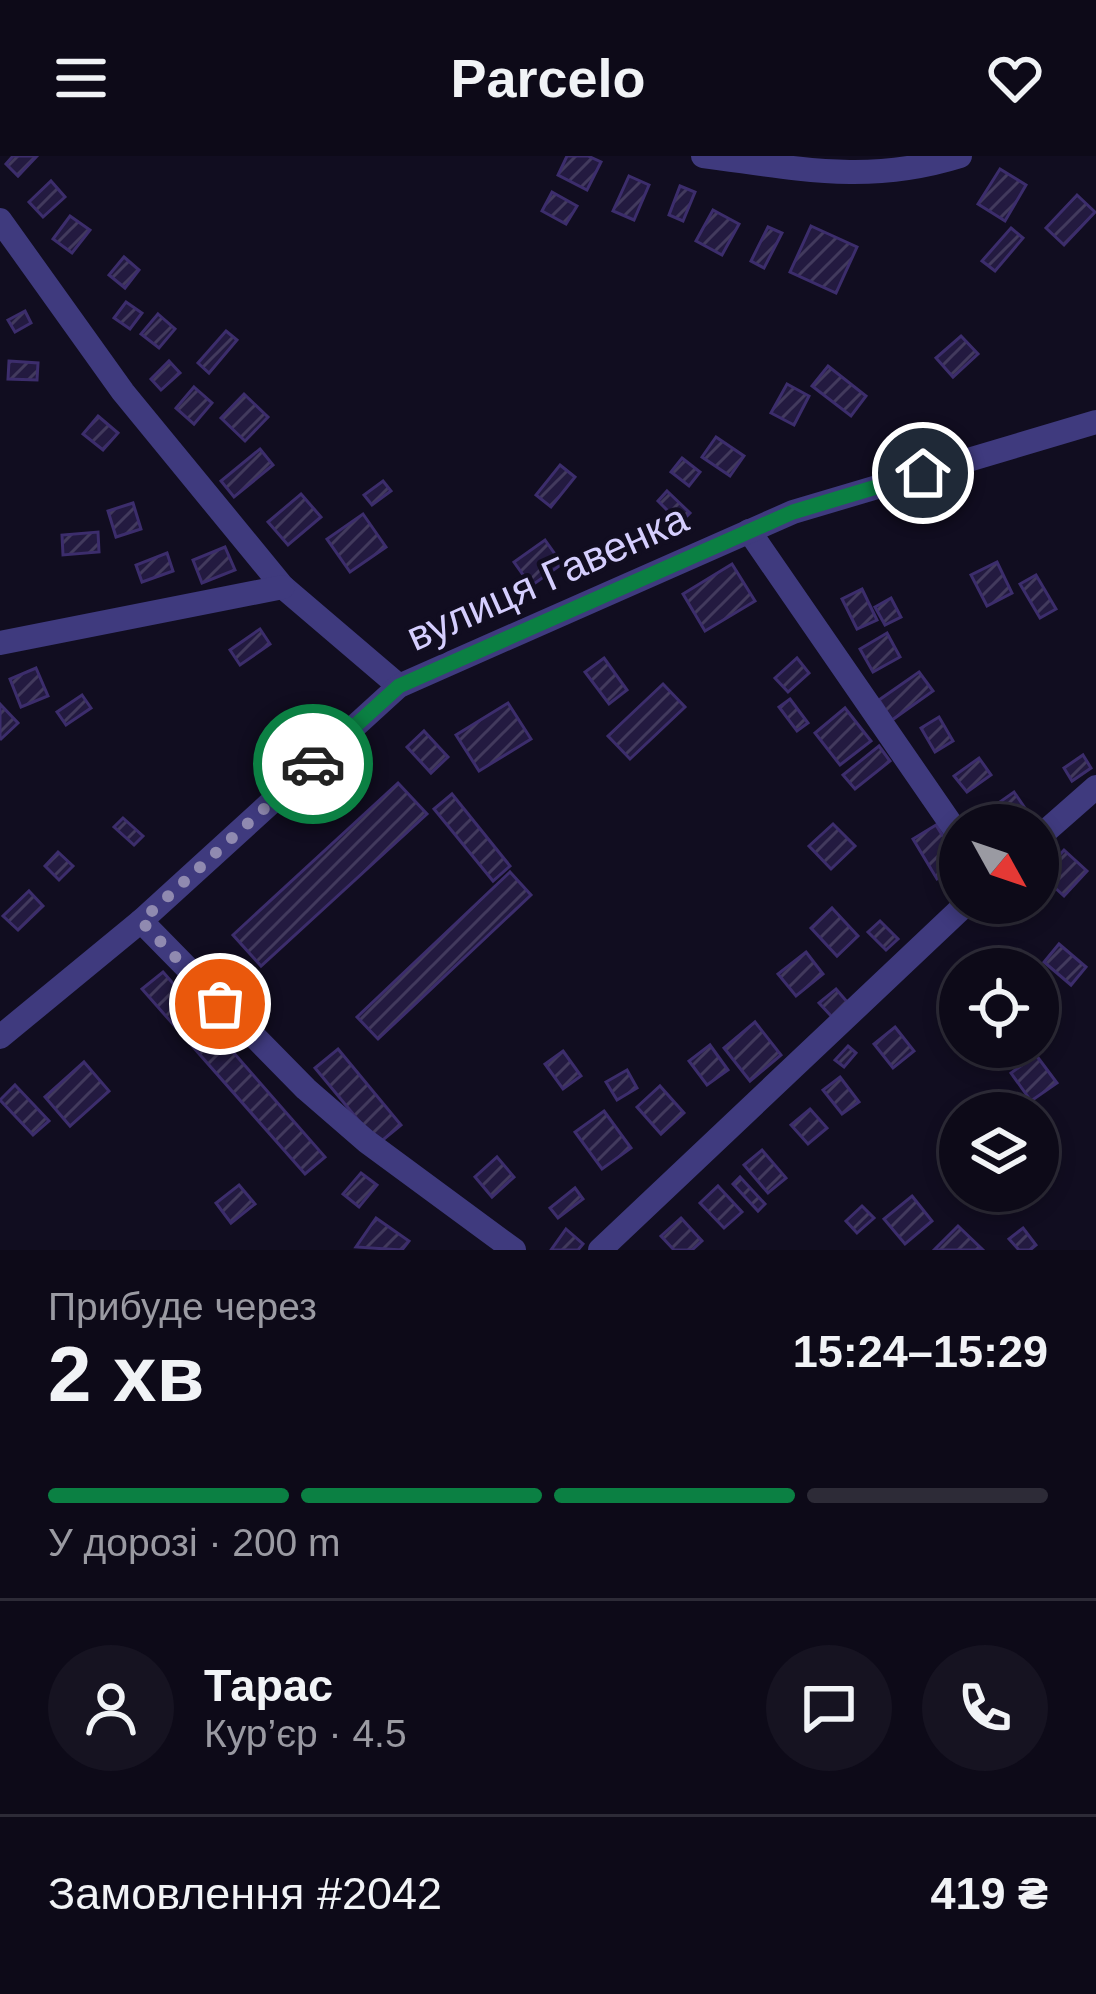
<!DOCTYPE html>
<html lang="uk">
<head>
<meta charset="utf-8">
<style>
	body { margin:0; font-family:Helvetica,sans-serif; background:#161321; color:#f1f3f6; height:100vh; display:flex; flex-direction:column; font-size:45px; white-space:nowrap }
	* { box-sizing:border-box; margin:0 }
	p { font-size:39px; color:#9a9aa2 }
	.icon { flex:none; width:66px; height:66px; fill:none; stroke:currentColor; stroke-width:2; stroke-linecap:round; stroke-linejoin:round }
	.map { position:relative; height:1094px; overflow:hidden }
	.panel { display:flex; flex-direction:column; background:#0d0a18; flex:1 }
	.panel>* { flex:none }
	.needle { width:78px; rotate:130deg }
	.controls { position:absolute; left:939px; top:648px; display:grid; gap:24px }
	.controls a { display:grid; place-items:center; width:120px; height:120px; border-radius:50%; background:#0d0a18; box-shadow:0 6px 18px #0003,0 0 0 3px #2d2b37; font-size:60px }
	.pin { position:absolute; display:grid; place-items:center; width:102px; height:102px; color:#fff; margin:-51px; border:6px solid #fff; border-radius:50%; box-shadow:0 3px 12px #0007 }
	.courier { position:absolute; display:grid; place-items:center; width:120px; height:120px; margin:-60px; border:9px solid #0b8043; border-radius:50%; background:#fff; color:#222; box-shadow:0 3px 15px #0007 }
	.headline em { font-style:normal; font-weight:800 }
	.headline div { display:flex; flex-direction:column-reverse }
	.headline { display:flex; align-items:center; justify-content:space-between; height:204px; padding:0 48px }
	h1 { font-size:78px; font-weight:800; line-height:90px }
	.bar { display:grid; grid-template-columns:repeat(4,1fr); gap:18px 12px; align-content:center; height:144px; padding:0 48px }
	.bar i { height:15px; border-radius:9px; background:#2d2b37 }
	.bar .selected { background:#0b8043 }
	.bar p { grid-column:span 4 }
	.line { display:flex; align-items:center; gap:30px; padding:0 48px; border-top:3px solid #2d2b37 }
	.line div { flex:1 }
	.round { display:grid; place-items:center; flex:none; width:126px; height:126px; border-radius:63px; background:#161321 }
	header { display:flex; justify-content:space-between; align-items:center; height:156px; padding:0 48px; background:#0d0a18; font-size:54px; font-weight:800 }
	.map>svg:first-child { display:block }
	.building { fill:url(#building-hatch); stroke:#3c2d6c; stroke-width:3 }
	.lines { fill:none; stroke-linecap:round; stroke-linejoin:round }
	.street { stroke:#3f3a7e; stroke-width:24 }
	.done { stroke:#908ab0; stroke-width:12; stroke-dasharray:0 21.6 }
	.route { stroke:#0b8043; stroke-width:15 }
	.labels { text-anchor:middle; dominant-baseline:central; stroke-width:9; stroke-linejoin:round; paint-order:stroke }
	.street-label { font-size:42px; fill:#d5cefe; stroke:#110d20 }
</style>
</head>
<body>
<header><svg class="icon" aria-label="menu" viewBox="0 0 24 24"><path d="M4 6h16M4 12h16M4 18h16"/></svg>Parcelo<svg class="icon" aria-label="heart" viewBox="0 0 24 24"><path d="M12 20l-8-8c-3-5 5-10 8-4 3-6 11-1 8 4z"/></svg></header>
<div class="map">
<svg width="1096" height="1094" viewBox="0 0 1096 1094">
	<defs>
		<pattern id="building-hatch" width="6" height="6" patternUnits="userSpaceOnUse" patternTransform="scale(3)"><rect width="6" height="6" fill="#231a40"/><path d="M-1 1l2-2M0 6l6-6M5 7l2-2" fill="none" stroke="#423a5d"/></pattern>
	</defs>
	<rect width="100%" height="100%" fill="#110d20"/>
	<!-- building -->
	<g class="building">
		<path d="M13,0H37L18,20L6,8Z"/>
		<path d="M567,0H588L601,6L587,34L558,19Z"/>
		<path d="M1000,13L1026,29L1005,65L978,48Z"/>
		<path d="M629,20L649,29L634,64L613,55Z"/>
		<path d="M51,25L65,41L43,61L29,46Z"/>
		<path d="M680,30L695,36L683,65L669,59Z"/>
		<path d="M552,36L577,50L566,68L542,55Z"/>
		<path d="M1077,39L1095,56L1064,89L1046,72Z"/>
		<path d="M713,54L739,68L722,99L696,85Z"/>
		<path d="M70,60L90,74L72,97L53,83Z"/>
		<path d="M811,70L857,91L836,137L790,116Z"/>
		<path d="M768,71L782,77L764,112L751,105Z"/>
		<path d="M1011,72L1023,82L995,115L982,105Z"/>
		<path d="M124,101L139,114L125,132L109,119Z"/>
		<path d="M126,146L142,157L130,173L114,162Z"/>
		<path d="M25,155L31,167L15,176L8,164Z"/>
		<path d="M158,158L175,173L159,192L141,178Z"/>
		<path d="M226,175L237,184L209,217L198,207Z"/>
		<path d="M961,180L978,198L953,221L936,202Z"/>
		<path d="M9,205L38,207L37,224L8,223Z"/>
		<path d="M169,205L180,217L161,234L151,223Z"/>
		<path d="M828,210L866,240L851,260L812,230Z"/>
		<path d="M787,228L809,240L794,269L771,257Z"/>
		<path d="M194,231L212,247L194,268L176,252Z"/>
		<path d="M244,238L268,261L245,285L221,262Z"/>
		<path d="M98,260L118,277L103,294L83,278Z"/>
		<path d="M716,281L744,300L730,320L702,301Z"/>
		<path d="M260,293L273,309L234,341L221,325Z"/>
		<path d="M682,302L700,316L689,330L671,316Z"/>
		<path d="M560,309L575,321L551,351L536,339Z"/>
		<path d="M383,325L391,335L372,349L364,339Z"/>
		<path d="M667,335L690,357L680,367L658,345Z"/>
		<path d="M301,338L321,361L288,389L268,366Z"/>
		<path d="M133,347L141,373L116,381L108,355Z"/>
		<path d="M363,358L386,391L350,416L327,383Z"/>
		<path d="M98,376L99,396L63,399L62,379Z"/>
		<path d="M545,384L562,408L531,430L514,406Z"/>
		<path d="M225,391L235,414L202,427L193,404Z"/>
		<path d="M167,397L173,415L142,426L136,409Z"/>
		<path d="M997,406L1012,437L987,450L971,419Z"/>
		<path d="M732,408L755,445L705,475L683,438Z"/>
		<path d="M1036,419L1056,453L1040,462L1020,428Z"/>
		<path d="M862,433L877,464L857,473L842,443Z"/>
		<path d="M891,442L901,461L885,469L875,451Z"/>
		<path d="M260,473L270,488L240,509L230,494Z"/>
		<path d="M887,477L900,501L873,516L860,493Z"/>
		<path d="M604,502L627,534L609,548L585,516Z"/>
		<path d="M797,502L809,517L788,536L775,522Z"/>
		<path d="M36,512L48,540L21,551L10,523Z"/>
		<path d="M919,516L933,535L892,564L879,544Z"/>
		<path d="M663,528L685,551L630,603L608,580Z"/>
		<path d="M82,539L91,552L66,569L57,556Z"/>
		<path d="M790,543L808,567L797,575L779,551Z"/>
		<path d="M508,547L531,583L479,615L456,579Z"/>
		<path d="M0,548L18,567L1,583L0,582Z"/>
		<path d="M845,552L871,585L840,609L815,577Z"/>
		<path d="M939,561L953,585L935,596L921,572Z"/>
		<path d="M424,575L448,601L431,617L407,591Z"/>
		<path d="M879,590L890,605L855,633L843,619Z"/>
		<path d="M1083,599L1091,612L1072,625L1064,612Z"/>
		<path d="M979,602L991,619L967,636L954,620Z"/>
		<path d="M398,627L427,658L261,810L233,779Z"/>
		<path d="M1014,636L1033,664L1027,669H987L980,660Z"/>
		<path d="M452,638L510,710L493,725L434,653Z"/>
		<path d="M123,662L143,680L134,689L114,671Z"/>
		<path d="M833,668L855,690L831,713L809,690Z"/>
		<path d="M936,669L960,708L937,723L913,683Z"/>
		<path d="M1064,694L1087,715L1064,740L1041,719Z"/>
		<path d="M58,696L73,710L59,724L45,710Z"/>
		<path d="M510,716L531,739L378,883L357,861Z"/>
		<path d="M29,735L43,750L18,774L3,760Z"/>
		<path d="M832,752L858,780L837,800L811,772Z"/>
		<path d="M880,765L898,783L886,794L868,776Z"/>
		<path d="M1059,788L1086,811L1071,829L1044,806Z"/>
		<path d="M806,796L823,818L796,840L778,818Z"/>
		<path d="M959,813L960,814V839L947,826Z"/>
		<path d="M163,816L325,1001L305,1018L142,833Z"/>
		<path d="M836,833L849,848L833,862L819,847Z"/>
		<path d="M1038,838L1050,847L1038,862Z"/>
		<path d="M755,866L781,899L750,925L724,892Z"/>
		<path d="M895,871L914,895L893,912L874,888Z"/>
		<path d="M710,889L728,914L707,929L689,905Z"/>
		<path d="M848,890L856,897L844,911L835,904Z"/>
		<path d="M975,891H1004L1009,897L992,911Z"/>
		<path d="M338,893L401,969L378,988L315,912Z"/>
		<path d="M563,895L581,920L563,933L545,908Z"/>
		<path d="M1036,899L1057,927L1031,945L1011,917Z"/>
		<path d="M84,906L109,935L70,970L45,941Z"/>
		<path d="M627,914L637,932L617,944L606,926Z"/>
		<path d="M840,921L859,946L842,958L823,934Z"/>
		<path d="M15,929L49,965L33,979L0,944Z"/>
		<path d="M660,930L684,957L661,978L637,951Z"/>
		<path d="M810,953L827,972L808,988L791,969Z"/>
		<path d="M604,955L631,992L602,1013L575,976Z"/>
		<path d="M762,994L786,1022L768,1037L744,1009Z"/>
		<path d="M497,1001L514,1021L492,1041L475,1021Z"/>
		<path d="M361,1017L377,1029L359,1051L343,1038Z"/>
		<path d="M740,1021L765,1048L758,1055L733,1028Z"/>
		<path d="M239,1029L255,1048L231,1067L216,1047Z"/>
		<path d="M718,1030L742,1056L724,1072L700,1047Z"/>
		<path d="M575,1032L583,1043L558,1062L550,1052Z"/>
		<path d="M912,1040L932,1065L905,1088L884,1063Z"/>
		<path d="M862,1050L874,1062L857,1077L846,1065Z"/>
		<path d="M376,1062L409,1085L402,1094L356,1091Z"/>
		<path d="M681,1062L702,1085L692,1094H674L661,1080Z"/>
		<path d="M958,1070L983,1094H934Z"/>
		<path d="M1023,1072L1036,1089L1030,1094H1019L1009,1083Z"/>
		<path d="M566,1073L583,1088L578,1094H551Z"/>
	</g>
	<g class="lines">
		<!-- street -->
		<g class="street">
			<path d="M703,0C797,12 867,29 960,0"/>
			<path d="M0,64L123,236L283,431L399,530"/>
			<path d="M749,375L960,681"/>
			<path d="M0,487L283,431"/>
			<path d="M1038,682L1096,631"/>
			<path d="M141,765L306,933L366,985L514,1094"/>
			<path d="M0,881L141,765L399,530L793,356L1096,266"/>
			<path d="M600,1094L967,747"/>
		</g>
	</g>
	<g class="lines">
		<!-- done -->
		<path class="done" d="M220,848L141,765L313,608"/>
		<!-- route -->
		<path class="route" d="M313,608L399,530L793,356L923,317"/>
	</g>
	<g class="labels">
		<!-- street labels -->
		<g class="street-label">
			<text transform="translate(547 421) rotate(-24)">вулиця Гавенка</text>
		</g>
	</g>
</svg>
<div class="controls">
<a><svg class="needle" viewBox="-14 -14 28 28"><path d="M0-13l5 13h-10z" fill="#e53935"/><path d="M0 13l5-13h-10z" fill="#9a9aa2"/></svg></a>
<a><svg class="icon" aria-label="locate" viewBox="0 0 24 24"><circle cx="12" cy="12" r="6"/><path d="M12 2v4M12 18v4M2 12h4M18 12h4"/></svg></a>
<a><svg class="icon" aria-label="layers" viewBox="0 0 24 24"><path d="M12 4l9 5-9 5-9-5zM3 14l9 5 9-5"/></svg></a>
</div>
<div class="pin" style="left:220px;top:848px;background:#ea580c"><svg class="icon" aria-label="bag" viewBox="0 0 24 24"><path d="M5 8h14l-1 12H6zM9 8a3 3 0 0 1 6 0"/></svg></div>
<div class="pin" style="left:923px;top:317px;background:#1f2937"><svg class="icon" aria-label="home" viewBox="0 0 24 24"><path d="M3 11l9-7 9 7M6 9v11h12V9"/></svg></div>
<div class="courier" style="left:313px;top:608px"><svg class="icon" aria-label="car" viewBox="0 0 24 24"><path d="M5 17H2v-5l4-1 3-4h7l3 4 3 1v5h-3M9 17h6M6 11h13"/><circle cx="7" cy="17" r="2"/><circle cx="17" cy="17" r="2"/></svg></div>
</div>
<section class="panel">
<div class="headline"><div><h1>2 хв</h1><p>Прибуде через</p></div><em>15:24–15:29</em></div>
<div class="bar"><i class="selected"></i><i class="selected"></i><i class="selected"></i><i></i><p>У дорозі · 200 m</p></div>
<div class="line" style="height:216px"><a class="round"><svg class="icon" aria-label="person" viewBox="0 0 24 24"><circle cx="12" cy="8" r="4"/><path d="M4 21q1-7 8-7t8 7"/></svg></a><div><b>Тарас</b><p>Кур’єр · 4.5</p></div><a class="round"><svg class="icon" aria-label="chat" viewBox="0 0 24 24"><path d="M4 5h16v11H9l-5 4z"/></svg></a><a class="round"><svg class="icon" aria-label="phone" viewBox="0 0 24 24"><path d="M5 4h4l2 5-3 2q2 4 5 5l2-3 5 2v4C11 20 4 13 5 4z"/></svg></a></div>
<div class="line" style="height:156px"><div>Замовлення #2042</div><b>419 ₴</b></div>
</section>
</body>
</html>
